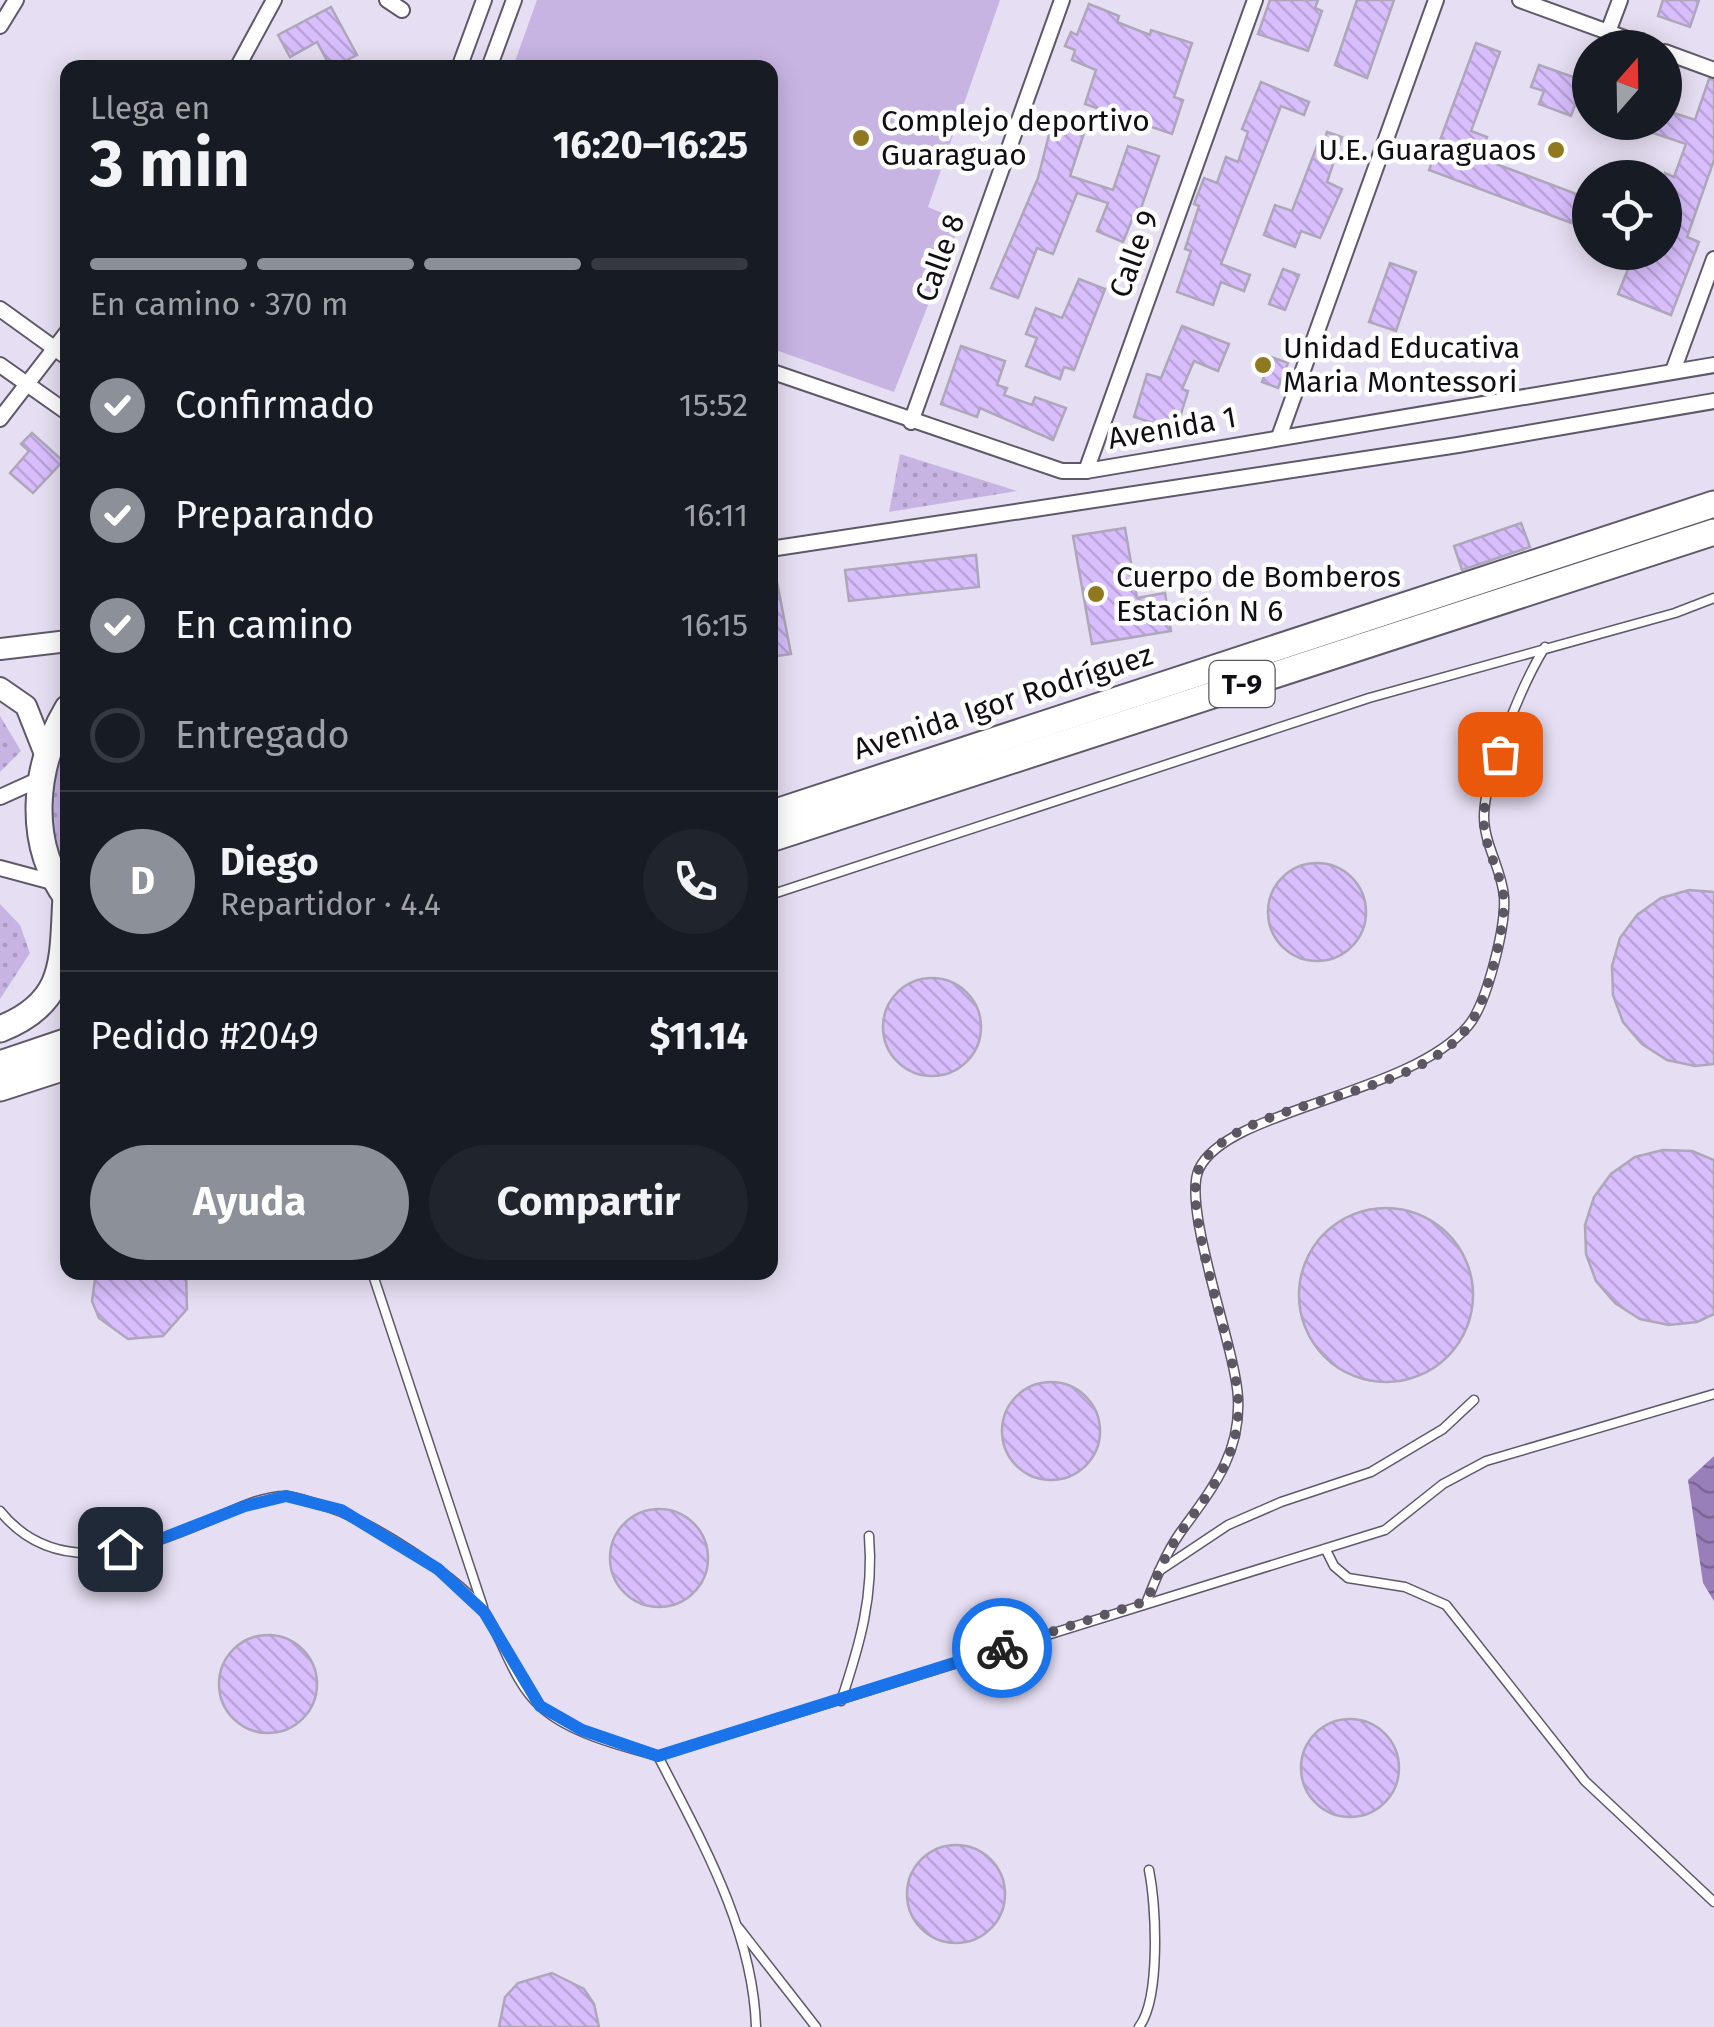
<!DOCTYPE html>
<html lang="es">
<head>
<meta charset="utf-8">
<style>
	body { margin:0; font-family:"Fira Sans",sans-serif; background:#20242c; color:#f1f3f6; height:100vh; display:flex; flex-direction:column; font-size:38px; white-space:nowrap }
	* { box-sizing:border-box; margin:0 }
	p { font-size:32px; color:#9ea1a6 }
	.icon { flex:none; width:55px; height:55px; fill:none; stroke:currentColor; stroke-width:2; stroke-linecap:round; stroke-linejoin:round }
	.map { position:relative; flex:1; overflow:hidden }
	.side { position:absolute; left:60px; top:60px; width:718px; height:1220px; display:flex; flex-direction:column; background:#171b24; border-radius:20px; box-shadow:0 5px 25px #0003 }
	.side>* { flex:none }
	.needle { width:65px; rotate:20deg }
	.fabs { position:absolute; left:1572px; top:30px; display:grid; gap:20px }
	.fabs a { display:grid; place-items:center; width:110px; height:110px; border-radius:50%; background:#171b24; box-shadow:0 5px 25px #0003; font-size:50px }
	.pin { position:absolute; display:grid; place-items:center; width:85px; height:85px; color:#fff; margin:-42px; border-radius:20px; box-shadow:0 5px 15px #0006 }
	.courier { position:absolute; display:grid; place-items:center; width:100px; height:100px; margin:-50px; border:8px solid #1a73e8; border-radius:50%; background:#fff; color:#222; box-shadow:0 2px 12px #0007 }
	.overview em { font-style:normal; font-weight:700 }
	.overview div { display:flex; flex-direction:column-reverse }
	.overview { display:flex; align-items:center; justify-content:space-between; height:170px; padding:0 30px }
	h1 { font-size:65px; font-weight:700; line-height:75px }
	.bar { display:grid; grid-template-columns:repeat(4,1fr); gap:15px 10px; align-content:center; height:120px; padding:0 30px }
	.bar i { height:12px; border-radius:8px; background:#363941 }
	.bar .on { background:#8c9099 }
	.bar p { grid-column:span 4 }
	.line { display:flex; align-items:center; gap:25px; padding:0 30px; border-top:2px solid #363941 }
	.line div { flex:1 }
	.round { display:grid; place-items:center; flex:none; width:105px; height:105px; border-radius:52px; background:#20242c }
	ol { padding:0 30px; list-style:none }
	li { display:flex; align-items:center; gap:30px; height:110px }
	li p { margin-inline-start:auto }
	li .icon { padding:10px; border-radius:50%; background:#8c9099; color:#fff; stroke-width:4 }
	li:last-child { color:#9ea1a6 }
	li i { width:55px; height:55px; border:5px solid #363941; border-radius:50% }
	.action { display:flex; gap:20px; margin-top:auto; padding:20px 30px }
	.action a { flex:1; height:115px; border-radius:60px; background:#8c9099; color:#fff; font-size:40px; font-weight:700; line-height:115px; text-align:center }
	.action a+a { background:#20242c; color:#f1f3f6 }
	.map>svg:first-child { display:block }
	.park { fill:url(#park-dots) }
	.pitch { fill:#c7b4e3 }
	.water { fill:url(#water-waves) }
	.building { fill:url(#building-back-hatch); stroke:#aea7ba; stroke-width:2.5 }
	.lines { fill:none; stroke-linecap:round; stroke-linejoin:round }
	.lane-casing { stroke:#5f5869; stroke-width:11 }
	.street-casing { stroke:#5f5869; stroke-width:18 }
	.secondary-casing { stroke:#5f5869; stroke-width:24 }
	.highway-casing { stroke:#5f5869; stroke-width:29 }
	.lane { stroke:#fff; stroke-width:8 }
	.street { stroke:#fff; stroke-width:14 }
	.secondary { stroke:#fff; stroke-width:20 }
	.highway { stroke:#fff; stroke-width:25 }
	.done { stroke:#5c5762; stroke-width:10; stroke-dasharray:0 18 }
	.route { stroke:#1a73e8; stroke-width:12 }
	.poi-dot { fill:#8f781e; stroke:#fff; stroke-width:4 }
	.labels { text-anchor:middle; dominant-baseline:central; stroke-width:9; stroke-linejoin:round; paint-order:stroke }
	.shield { fill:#fff; stroke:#58565b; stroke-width:2.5 }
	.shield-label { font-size:28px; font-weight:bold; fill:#110e15 }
	.poi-label { font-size:30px; fill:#110e15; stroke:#fff; text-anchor:start }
	.street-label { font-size:30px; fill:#110e15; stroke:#fff }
</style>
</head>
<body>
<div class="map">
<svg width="1714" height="2027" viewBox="0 0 1714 2027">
	<defs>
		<pattern id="park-dots" width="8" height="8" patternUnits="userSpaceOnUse" patternTransform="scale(2.5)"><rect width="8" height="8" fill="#c7b4e3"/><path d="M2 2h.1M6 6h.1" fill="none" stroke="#aa9ac2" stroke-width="1.8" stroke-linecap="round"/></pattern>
		<pattern id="water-waves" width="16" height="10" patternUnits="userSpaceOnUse" patternTransform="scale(2.5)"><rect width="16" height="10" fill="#987fba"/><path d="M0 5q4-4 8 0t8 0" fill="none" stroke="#7b6696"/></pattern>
		<pattern id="building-back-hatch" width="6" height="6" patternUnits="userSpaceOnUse" patternTransform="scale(2.5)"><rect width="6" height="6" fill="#d8befd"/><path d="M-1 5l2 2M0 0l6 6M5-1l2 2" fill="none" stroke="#b8a2d8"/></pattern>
	</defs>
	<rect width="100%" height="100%" fill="#e6def2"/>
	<!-- park -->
	<g class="park">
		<path d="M900,454L1017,491L889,512Z"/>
		<path d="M0,716L21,751L0,772Z"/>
		<path d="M67,730V880C44,815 45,794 67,730Z"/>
		<path d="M0,904L20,925L30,953L0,999Z"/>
	</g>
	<!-- pitch -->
	<path class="pitch" d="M537,0H1000L928,207L961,221L894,392L770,348V68L513,67Z"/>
	<!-- water -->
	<path class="water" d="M1714,1456V1601L1703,1583L1688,1480Z"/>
	<!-- building -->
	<g class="building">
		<path d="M1270,0H1318L1315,8L1322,11L1308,51L1258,34Z"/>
		<path d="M1357,0H1394L1367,78L1335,65Z"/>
		<path d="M1663,0H1699L1690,27L1658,16Z"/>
		<path d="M1089,4L1119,16L1117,22L1150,35L1151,30L1192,43L1174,97L1183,100L1172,134L1085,104L1096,70L1072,60L1075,50L1065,46L1071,32L1077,35Z"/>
		<path d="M331,7L357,55L331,68L317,42L290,57L278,35Z"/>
		<path d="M1476,43L1500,52L1471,131L1487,137L1480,158L1590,199V230L1429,170Z"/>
		<path d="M1539,65L1590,83V110L1575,105L1571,116L1539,104L1544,91L1531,87Z"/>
		<path d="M1709,79L1714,80V160L1687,237L1699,242L1671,315L1618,294L1635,252H1665V173L1674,177L1686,144L1630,125L1665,122V110L1695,120Z"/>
		<path d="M1261,82L1309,102L1304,115L1281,106L1221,264L1250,275L1244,291L1221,282L1213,305L1177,292L1191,251L1185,249L1199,206L1194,204L1204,178L1217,183L1226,157L1238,162L1248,132L1242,129Z"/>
		<path d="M1052,123L1084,133L1070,176L1113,190L1128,146L1159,156L1139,214L1135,212L1123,242L1097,231L1108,203L1077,193L1053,254L1037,248L1018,298L991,288L1038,178Z"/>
		<path d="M1327,132L1342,137L1327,182L1342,189L1320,238L1301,231L1295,247L1264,235L1275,205L1292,211L1317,146L1322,148Z"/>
		<path d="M1390,263L1416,272L1396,331L1369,322Z"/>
		<path d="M1283,269L1299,275L1285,310L1269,304Z"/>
		<path d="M1079,279L1105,289L1074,370L1064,367L1060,379L1026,366L1037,338L1026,334L1036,308L1062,318Z"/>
		<path d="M1182,326L1229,344L1218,371L1194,361L1182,389L1188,391L1176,430L1134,417L1147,374L1161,378Z"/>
		<path d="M961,346L1005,361L997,385L1007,388L1004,395L1032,405L1035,397L1066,408L1053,440L980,408L977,417L941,404Z"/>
		<path d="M1271,357L1288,363L1278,388L1262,382Z"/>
		<path d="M32,433L63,461L33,493L10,473L29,451L21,444Z"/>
		<path d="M1521,523L1530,547L1462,570L1454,546Z"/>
		<path d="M1125,528L1137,598L1165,593L1171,631L1092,644L1073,536Z"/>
		<path d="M976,555L979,587L849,601L845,570Z"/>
		<path d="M770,582H777L791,654L770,657Z"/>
		<circle cx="1317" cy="912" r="49"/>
		<path d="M1689,890L1714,892V1064L1695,1066L1667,1060L1642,1044L1623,1022L1613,995L1612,966L1620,938L1637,915L1661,898Z"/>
		<circle cx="932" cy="1027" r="49"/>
		<path d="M1663,1150L1692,1151L1714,1160V1314L1697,1322L1669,1325L1640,1319L1615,1303L1596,1281L1586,1254L1585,1225L1594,1197L1611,1174L1635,1157Z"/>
		<circle cx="1386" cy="1295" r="87"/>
		<path d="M96,1272H186L187,1309L163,1336L128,1339L99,1318L92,1301Z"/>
		<circle cx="1051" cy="1431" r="49"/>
		<circle cx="659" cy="1558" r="49"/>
		<circle cx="268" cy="1684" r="49"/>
		<circle cx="1350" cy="1768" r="49"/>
		<circle cx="956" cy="1894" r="49"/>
		<path d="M552,1973L584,1989L594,2004L599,2027H499L505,1997L518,1983Z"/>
	</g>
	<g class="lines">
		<defs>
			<g id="lane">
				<path d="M770,895L1369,698L1675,613L1714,598"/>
				<path d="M372,1272L483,1607"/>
				<path d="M0,1511C55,1579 138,1551 208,1521C231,1512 261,1495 287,1496C299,1497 312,1503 324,1506C363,1516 464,1580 486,1614C504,1643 514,1683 540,1706C569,1733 621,1746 658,1756L1385,1530L1443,1484L1486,1461L1714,1394"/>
				<path d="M1326,1550L1334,1566L1348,1578L1405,1587L1446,1605L1585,1781L1714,1902"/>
				<path d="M1159,1571L1228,1525L1281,1502L1371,1472L1443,1429L1474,1400"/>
				<path d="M1147,1601C1156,1578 1166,1553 1180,1533C1211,1490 1241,1455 1238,1398C1236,1349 1181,1206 1199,1169C1227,1109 1408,1096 1468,1026C1487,1004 1506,926 1504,897C1502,869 1484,845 1484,816C1485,774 1522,684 1545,647"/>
				<path d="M841,1701C860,1644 874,1596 869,1536"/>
				<path d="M658,1756C701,1840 753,1930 756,2027"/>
				<path d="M738,1927L816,2027"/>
				<path d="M1139,2027C1161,1998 1156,1905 1149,1870"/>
			</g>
			<g id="street">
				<path d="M387,0L402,10"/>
				<path d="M1520,0L1652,48"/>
				<path d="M0,26L16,0"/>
				<path d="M1608,32L1620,0"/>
				<path d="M1665,52L1714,70"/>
				<path d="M237,68L274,0"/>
				<path d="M459,68L484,0"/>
				<path d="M489,68L514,0"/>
				<path d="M0,309L68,358"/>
				<path d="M0,365L68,413"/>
				<path d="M770,371L1062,471H1086L1714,365"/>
				<path d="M1673,371L1714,259"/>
				<path d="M0,419L68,331"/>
				<path d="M911,422L1062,0"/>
				<path d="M1279,437L1436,0"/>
				<path d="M1086,471L1255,0"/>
				<path d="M770,549L1458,445L1714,401"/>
				<path d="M0,797L40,779"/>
				<path d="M0,868L56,883"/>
			</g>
			<g id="secondary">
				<path d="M0,649L68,641"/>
				<path d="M0,688L26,706L45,754"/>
			</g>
			<g id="highway">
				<path d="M68,708C34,765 25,842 68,899"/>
				<path d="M770,814L1714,504"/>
				<path d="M770,839L1714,532"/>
				<path d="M0,1029C69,1002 62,959 66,897"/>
				<path d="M0,1064L68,1041"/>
				<path d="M0,1088L68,1066"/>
			</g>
		</defs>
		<!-- lane casing -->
		<use href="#lane" class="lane-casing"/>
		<!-- street casing -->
		<use href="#street" class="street-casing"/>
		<!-- secondary casing -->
		<use href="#secondary" class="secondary-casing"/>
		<!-- highway casing -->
		<use href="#highway" class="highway-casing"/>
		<!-- lane -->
		<use href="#lane" class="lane"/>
		<!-- street -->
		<use href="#street" class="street"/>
		<!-- secondary -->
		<use href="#secondary" class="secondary"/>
		<!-- highway -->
		<use href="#highway" class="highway"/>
	</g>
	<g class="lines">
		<!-- done -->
		<path class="done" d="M1002,1648L1147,1601C1156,1578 1166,1553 1180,1533C1211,1490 1242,1454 1238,1397C1235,1349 1179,1204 1200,1167C1241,1094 1414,1105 1470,1024C1487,1000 1508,921 1503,893C1498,866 1481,841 1484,812C1486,793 1495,772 1500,754"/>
		<!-- route -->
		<path class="route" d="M120,1549L148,1544L245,1506L286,1496L341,1510L438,1569L484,1612L540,1706L582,1730L658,1756L1002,1648"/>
	</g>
	<!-- markers -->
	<g class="poi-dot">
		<circle cx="861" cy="138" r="10"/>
		<circle cx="1556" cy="150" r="10"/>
		<circle cx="1263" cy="365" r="10"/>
		<circle cx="1096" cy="594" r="10"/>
	</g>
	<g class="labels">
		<!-- shield labels -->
		<rect class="shield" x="1209.5" y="661" width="65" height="46" rx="8"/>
		<g class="shield-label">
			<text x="1242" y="684">T-9</text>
		</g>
		<!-- poi labels -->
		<g class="poi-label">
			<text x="881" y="121">Complejo deportivo<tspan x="881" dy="34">Guaraguao</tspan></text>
			<text x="1536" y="150" text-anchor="end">U.E. Guaraguaos</text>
			<text x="1283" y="348">Unidad Educativa<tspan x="1283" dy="34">Maria Montessori</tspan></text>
			<text x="1116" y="577">Cuerpo de Bomberos<tspan x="1116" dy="34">Estación N 6</tspan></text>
		</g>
		<!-- street labels -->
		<g class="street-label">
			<text transform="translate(1134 254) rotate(-70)">Calle 9</text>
			<text transform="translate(940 258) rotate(-70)">Calle 8</text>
			<text transform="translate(1172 428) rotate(-10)">Avenida 1</text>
			<text transform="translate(1003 702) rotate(-18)">Avenida Igor Rodríguez</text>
		</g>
	</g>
</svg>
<div class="fabs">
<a><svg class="needle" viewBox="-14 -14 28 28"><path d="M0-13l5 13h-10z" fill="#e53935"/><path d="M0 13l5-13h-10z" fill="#9ea1a6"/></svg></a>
<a><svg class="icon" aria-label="locate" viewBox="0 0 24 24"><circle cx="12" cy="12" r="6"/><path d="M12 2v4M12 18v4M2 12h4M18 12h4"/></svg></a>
</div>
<div class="pin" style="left:1500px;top:754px;background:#ea580c"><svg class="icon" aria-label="bag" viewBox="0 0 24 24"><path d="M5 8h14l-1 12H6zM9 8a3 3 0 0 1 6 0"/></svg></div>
<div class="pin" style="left:120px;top:1549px;background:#1f2937"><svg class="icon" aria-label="home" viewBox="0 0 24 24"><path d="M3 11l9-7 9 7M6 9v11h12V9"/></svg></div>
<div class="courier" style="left:1002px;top:1648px"><svg class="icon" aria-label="bike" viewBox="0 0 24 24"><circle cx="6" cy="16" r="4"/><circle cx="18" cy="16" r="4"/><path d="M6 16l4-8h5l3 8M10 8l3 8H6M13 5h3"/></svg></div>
<section class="side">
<div class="overview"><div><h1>3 min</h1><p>Llega en</p></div><em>16:20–16:25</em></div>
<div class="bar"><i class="on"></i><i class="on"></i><i class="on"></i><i></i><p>En camino · 370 m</p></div>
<ol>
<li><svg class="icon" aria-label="check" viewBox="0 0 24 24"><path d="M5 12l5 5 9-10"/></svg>Confirmado<p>15:52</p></li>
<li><svg class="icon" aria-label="check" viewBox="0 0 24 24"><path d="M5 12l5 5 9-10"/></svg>Preparando<p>16:11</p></li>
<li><svg class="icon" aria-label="check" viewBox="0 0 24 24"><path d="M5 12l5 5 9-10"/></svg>En camino<p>16:15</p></li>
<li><i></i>Entregado</li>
</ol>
<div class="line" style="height:180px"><b class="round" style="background:#8c9099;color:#fff">D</b><div><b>Diego</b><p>Repartidor · 4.4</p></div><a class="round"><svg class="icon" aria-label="phone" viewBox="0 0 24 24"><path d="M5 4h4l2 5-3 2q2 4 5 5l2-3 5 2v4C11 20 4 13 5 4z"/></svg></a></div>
<div class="line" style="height:130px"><div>Pedido #2049</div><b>$11.14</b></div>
<div class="action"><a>Ayuda</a><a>Compartir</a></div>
</section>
</div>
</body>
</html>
